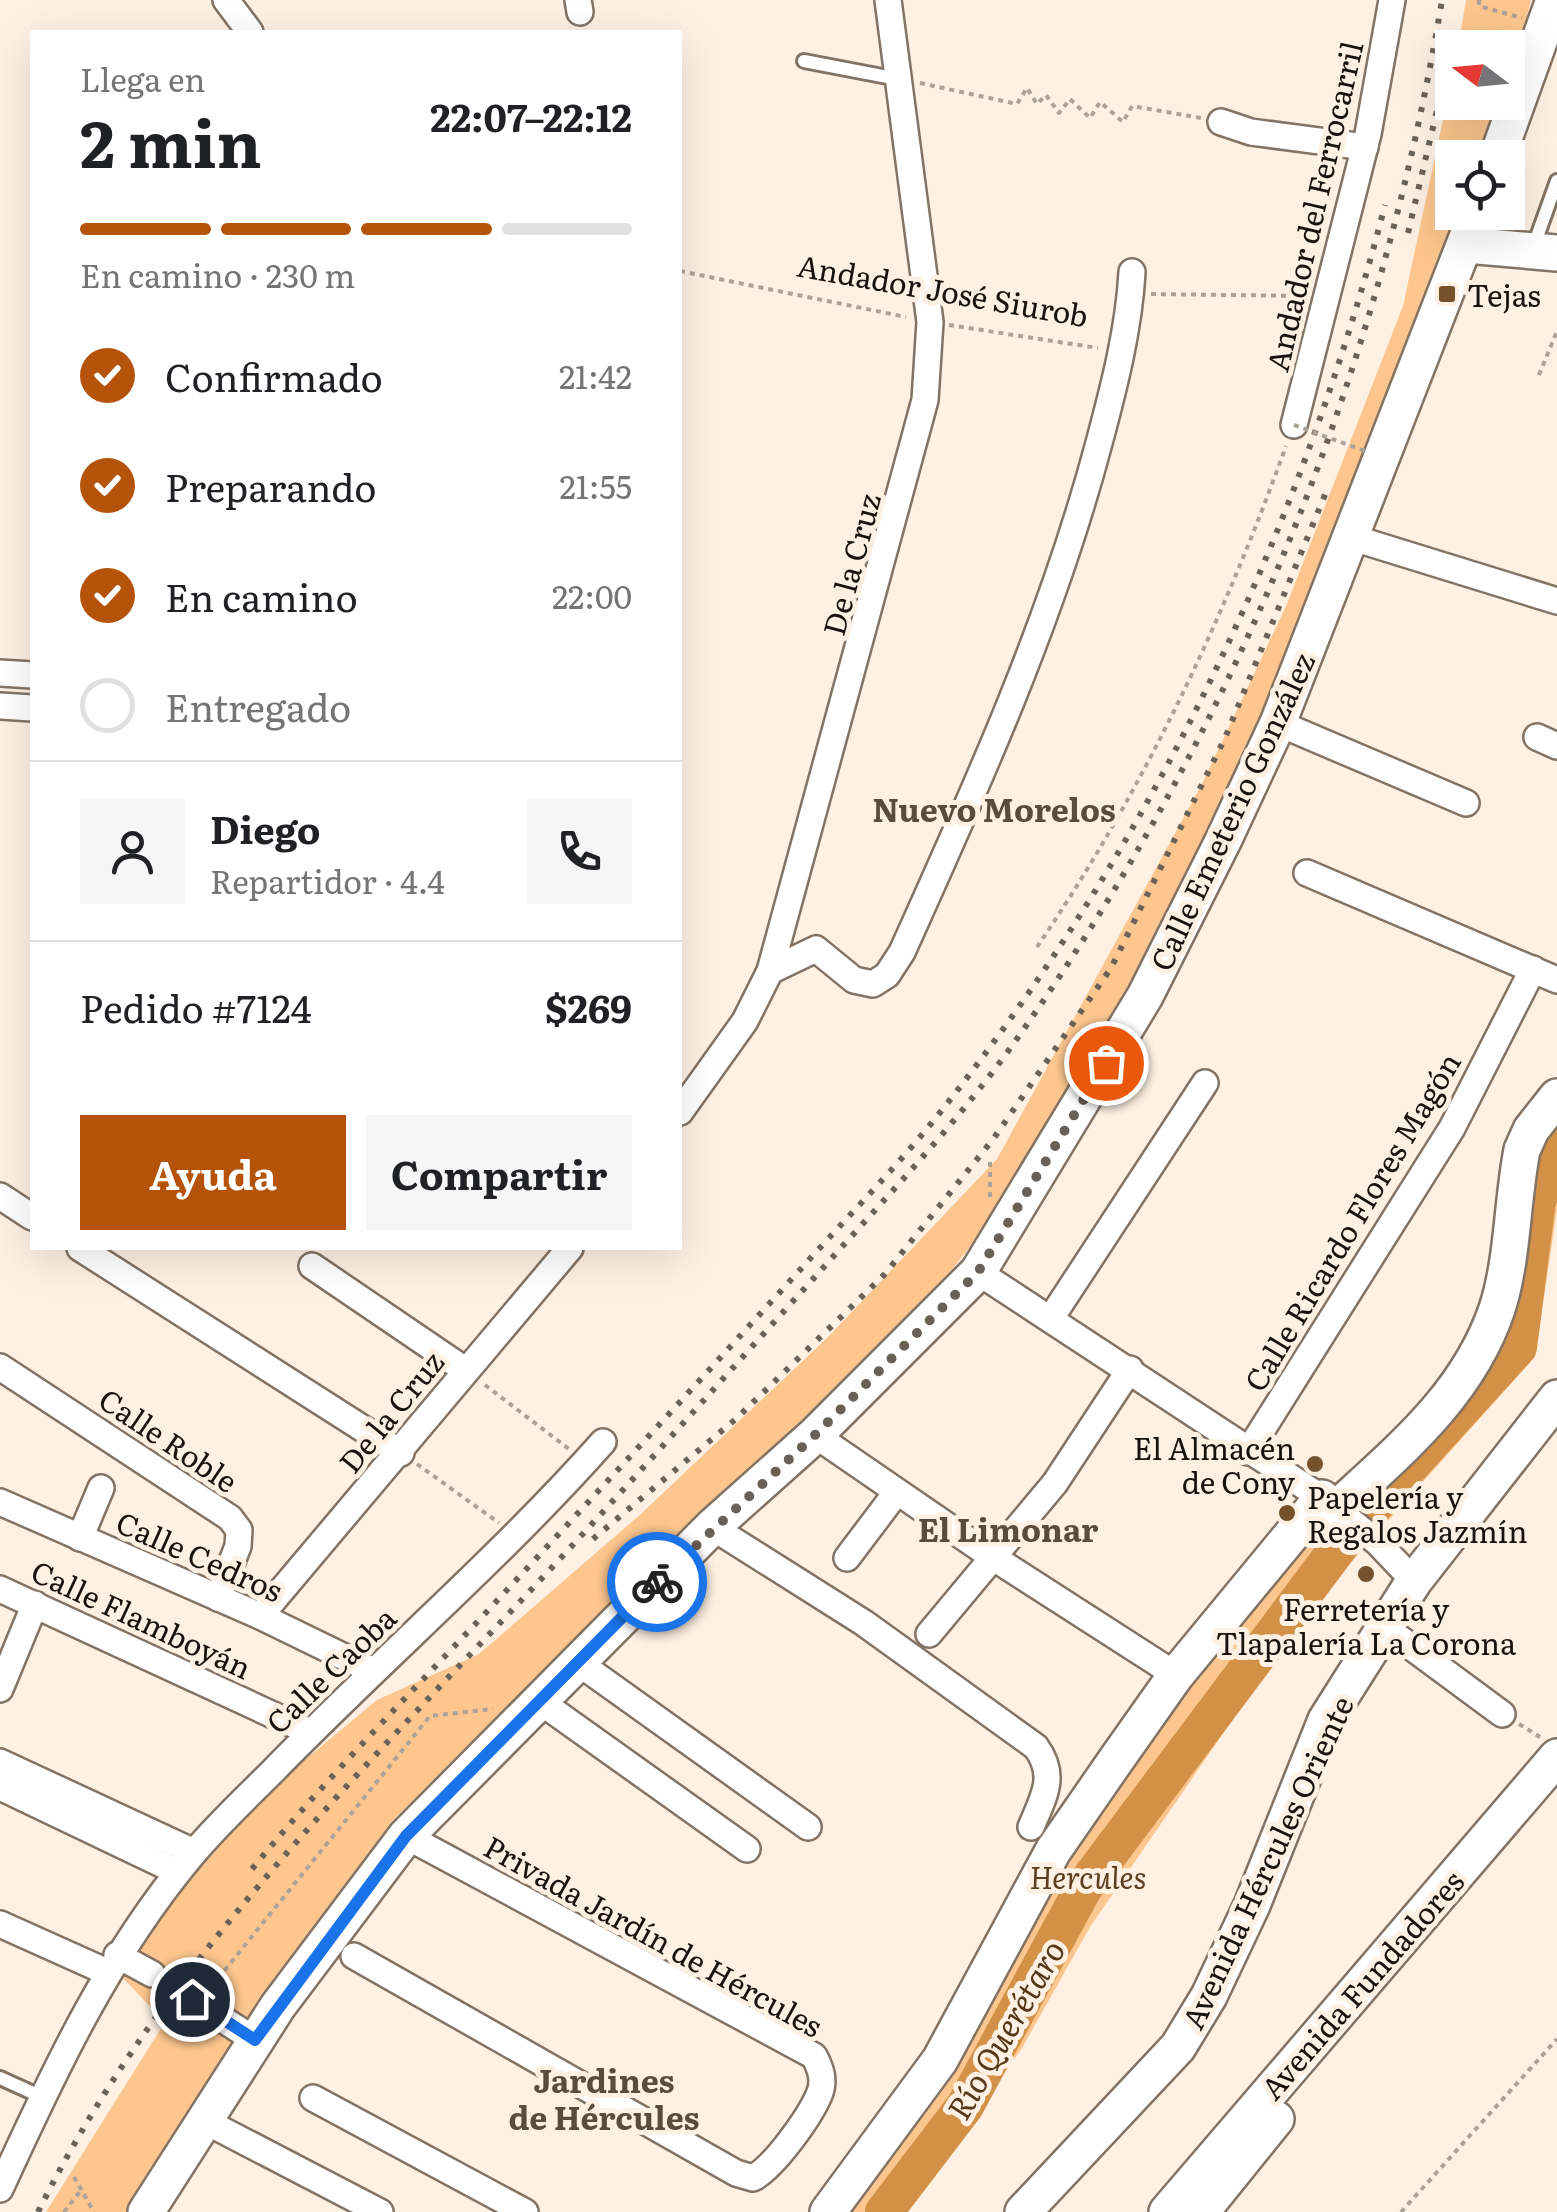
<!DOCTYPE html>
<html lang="es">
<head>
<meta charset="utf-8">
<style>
	body { margin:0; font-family:Literata,serif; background:#f6f6f6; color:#202124; height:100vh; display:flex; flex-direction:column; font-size:38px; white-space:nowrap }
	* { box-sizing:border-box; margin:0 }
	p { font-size:32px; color:#757577 }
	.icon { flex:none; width:55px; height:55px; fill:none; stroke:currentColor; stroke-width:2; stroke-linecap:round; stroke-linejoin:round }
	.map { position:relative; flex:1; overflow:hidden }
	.sheet { position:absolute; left:30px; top:30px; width:652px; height:1220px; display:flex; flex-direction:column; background:#fff; border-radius:0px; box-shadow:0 10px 40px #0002 }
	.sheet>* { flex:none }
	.needle { width:65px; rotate:286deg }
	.buttons { position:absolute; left:1435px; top:30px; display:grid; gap:20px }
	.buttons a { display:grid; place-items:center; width:90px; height:90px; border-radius:0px; background:#fff; box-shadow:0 10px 40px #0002; font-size:50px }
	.pin { position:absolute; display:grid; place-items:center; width:85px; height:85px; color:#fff; margin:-42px; border:5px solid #fff; border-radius:50%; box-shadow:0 2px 10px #0007 }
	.courier { position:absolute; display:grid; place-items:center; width:100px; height:100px; margin:-50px; border:8px solid #1a73e8; border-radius:50%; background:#fff; color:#222; box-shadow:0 2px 12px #0007 }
	.headline em { font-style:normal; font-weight:700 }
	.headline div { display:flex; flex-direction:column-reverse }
	.headline { display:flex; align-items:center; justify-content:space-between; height:170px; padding:0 50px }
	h1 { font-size:65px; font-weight:700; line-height:75px }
	.bar { display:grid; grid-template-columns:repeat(4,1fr); gap:15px 10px; align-content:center; height:120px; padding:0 50px }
	.bar i { height:12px; border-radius:8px; background:#e0e0e0 }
	.bar .active { background:#b45309 }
	.bar p { grid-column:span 4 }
	.line { display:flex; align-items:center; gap:25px; padding:0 50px; border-top:2px solid #e0e0e0 }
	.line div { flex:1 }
	.round { display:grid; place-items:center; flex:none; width:105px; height:105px; border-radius:0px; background:#f6f6f6 }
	ol { padding:0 50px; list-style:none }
	li { display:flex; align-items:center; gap:30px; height:110px }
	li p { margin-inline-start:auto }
	li .icon { padding:10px; border-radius:50%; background:#b45309; color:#fff; stroke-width:4 }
	li:last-child { color:#757577 }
	li i { width:55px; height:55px; border:5px solid #e0e0e0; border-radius:50% }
	.cta { display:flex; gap:20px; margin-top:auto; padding:20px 50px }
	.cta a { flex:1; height:115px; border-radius:0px; background:#b45309; color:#fff; font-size:40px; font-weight:700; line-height:115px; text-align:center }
	.cta a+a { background:#f6f6f6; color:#202124 }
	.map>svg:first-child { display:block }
	.green { fill:#fcc68e }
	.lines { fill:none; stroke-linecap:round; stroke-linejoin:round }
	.river { stroke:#d39147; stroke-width:38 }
	.street-tunnel { stroke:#dccfc2; stroke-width:25; stroke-dasharray:25 12; stroke-linecap:butt }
	.lane-casing { stroke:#837364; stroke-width:18 }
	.street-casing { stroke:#837364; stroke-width:30 }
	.secondary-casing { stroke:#837364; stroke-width:40 }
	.path { stroke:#ada297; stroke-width:4; stroke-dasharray:5 5; stroke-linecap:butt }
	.lane { stroke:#fff; stroke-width:12 }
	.street { stroke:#fff; stroke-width:25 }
	.secondary { stroke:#fff; stroke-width:35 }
	.rail { stroke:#6a6158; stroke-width:6; stroke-dasharray:5 10; stroke-linecap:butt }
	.path-bridge { stroke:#ada297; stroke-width:4; stroke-dasharray:5 5; stroke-linecap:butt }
	.done { stroke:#696058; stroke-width:10; stroke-dasharray:0 18 }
	.route { stroke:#1a73e8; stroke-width:12 }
	.poi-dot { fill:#75522b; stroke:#fef0e2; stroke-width:4 }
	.labels { text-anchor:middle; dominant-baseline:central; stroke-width:10; stroke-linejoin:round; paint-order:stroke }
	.street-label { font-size:30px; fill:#19130d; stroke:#fef0e2 }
	.poi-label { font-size:30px; fill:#19130d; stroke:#fef0e2; text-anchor:start }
	.park-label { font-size:30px; font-style:italic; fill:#5b3f20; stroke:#fef0e2 }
	.neighbourhood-label { font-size:32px; font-weight:bold; fill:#5a4b3d; stroke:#fef0e2 }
	.water-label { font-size:32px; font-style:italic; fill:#543819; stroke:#fef0e2 }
</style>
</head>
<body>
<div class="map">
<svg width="1557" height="2212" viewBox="0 0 1557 2212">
	<rect width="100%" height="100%" fill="#fef0e2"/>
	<!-- green -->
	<g class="green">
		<path d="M1466,0H1531C1522,33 1521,66 1508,96V48H1458Z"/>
		<path d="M1452,78V102L1505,103L1482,157L1452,158V212L1467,213L1208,852L1020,1183L902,1333L394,1819L258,2007L134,2212H46L165,2022L119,1974L212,1837L377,1700L479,1654L642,1513L828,1337L997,1159L1202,784L1287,604L1403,306Z"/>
		<path d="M1557,1113V1210L1535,1357L1308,1610L1090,1927L1022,2048L905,2212H841L1006,1961L1106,1797L1318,1512L1474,1370L1524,1167Z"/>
	</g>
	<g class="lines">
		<!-- river -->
		<path class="river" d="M884,2212L965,2106L1084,1887L1350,1532L1518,1347L1537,1201L1557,1149"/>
		<!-- street-tunnel -->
		<path class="street-tunnel" d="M152,1974L191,1999"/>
		<defs>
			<g id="lane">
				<path d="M804,61L898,79"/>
				<path d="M1533,248L1557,181"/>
				<path d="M0,2078L42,2097"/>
			</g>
			<g id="street">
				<path d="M226,0L250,32"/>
				<path d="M578,0L580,12"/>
				<path d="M1221,122L1251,132L1365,147"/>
				<path d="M1294,425L1368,134L1392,0"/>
				<path d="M1350,537L1557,601"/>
				<path d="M0,673L32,675"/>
				<path d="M0,706L32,708"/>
				<path d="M1278,723L1466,803"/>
				<path d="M1537,737L1557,746"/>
				<path d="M1307,873L1557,980"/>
				<path d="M770,971L816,949L854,980L873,984L887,975L902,952C977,786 1052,620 1099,443C1114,387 1129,329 1132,272"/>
				<path d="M680,1112L745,1021L770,971L925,400L930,322L888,0"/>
				<path d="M0,1196L32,1217"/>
				<path d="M80,1248L401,1453"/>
				<path d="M312,1266L465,1370"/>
				<path d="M978,1272L1322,1498L1377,1542L1414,1581"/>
				<path d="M1051,1318L1205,1083"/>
				<path d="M0,1367L230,1518L239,1530L238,1546L218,1598"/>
				<path d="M815,1435L994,1558L1176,1675"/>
				<path d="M1248,1452L1452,1128L1533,969"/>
				<path d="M0,1502L260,1616L373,1671"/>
				<path d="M712,1527L864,1623L1036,1747C1057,1776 1044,1796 1031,1827"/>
				<path d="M80,1538L101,1488"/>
				<path d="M847,1558L896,1493"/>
				<path d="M0,1589L310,1732"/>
				<path d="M260,1616L570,1248"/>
				<path d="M1387,1629L1502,1714"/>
				<path d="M929,1634L1055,1483L1130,1369"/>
				<path d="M576,1661L808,1827"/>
				<path d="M0,1689L35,1604"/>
				<path d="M538,1700L747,1849"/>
				<path d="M0,1762L194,1852"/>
				<path d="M0,1787L178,1872"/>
				<path d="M0,1924L107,1972"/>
				<path d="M117,1955L152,1974"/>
				<path d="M354,1956L736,2173L753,2178C774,2167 809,2118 819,2095C825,2081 821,2069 814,2056L406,1836"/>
				<path d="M191,1999L255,2040"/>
				<path d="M313,2098L525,2212"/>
				<path d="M203,2120L380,2212"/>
				<path d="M0,2189C54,2071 108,1955 192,1855C216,1826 244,1800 271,1773C380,1661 499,1559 603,1442"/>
			</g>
			<g id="secondary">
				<path d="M1497,158L1554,0"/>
				<path d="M1466,245L1557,253"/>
				<path d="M1336,1509C1400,1450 1468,1395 1497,1309C1513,1260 1512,1201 1522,1150L1531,1130L1557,1097"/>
				<path d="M146,2212L278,2006L406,1836L712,1527L815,1435L978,1272L1145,996L1223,841L1278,723L1477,212"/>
				<path d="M828,2212L940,2060L1053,1851L1116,1760L1176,1675L1322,1498"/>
				<path d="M1023,2212L1178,2047L1209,1996L1252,1905L1326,1720L1414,1581L1557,1398"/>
				<path d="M1167,2212L1557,1757"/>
				<path d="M1201,2212L1276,2119"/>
			</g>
		</defs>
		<!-- lane casing -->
		<use href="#lane" class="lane-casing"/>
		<!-- street casing -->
		<use href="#street" class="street-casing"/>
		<!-- secondary casing -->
		<use href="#secondary" class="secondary-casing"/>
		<!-- path -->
		<g class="path">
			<path d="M1479,0V6L1522,18"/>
			<path d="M920,83L1017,104L1027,88L1037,104L1046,95L1059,113L1070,99L1090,118L1100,102L1123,122L1132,106L1201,118"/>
			<path d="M680,271L906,317"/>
			<path d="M1151,294L1306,296"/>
			<path d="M949,325L1098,348"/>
			<path d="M1539,375L1557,331"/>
			<path d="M1037,947C1142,793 1223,621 1286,446"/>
			<path d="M990,1162V1198"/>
			<path d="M485,1385L569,1449"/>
			<path d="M417,1464L499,1523"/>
			<path d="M1519,1724L1540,1737"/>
			<path d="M212,1986L430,1716L493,1709"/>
			<path d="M74,2177L94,2212"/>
			<path d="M64,2212L82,2189"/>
			<path d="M1401,2212L1557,2039"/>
		</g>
		<!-- lane -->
		<use href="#lane" class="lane"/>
		<!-- street -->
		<use href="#street" class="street"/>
		<!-- secondary -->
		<use href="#secondary" class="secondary"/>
		<!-- rail -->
		<g class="rail">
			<path d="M1408,233L1438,106"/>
			<path d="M593,1539L737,1418L884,1275L994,1138L1111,968L1225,738L1327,490"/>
			<path d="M252,1869C324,1781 403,1701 480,1619C587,1504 693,1388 799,1271C846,1218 898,1166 942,1110C1151,846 1301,531 1385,205"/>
			<path d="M38,2212C162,1962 356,1778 544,1576C635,1478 724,1377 814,1278C885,1198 960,1121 1021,1033C1237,725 1381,370 1442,0"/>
		</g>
		<!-- path-bridge -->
		<path class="path-bridge" d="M1294,425L1365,451"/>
	</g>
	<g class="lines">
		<!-- done -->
		<path class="done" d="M657,1582L815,1435L978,1272L1106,1063"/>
		<!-- route -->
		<path class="route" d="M192,1999L255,2040L406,1836L657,1582"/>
	</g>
	<!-- markers -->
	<g class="poi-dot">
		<rect x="1437" y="284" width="20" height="20" rx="5"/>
		<circle cx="1315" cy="1464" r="10"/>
		<circle cx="1287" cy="1513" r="10"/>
		<circle cx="1366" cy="1574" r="10"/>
	</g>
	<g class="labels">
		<!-- street labels -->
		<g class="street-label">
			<text transform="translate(1313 206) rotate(-77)">Andador del Ferrocarril</text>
			<text transform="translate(943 289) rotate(10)">Andador José Siurob</text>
			<text transform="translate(850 564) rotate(-75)">De la Cruz</text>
			<text transform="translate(1231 811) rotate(-65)">Calle Emeterio González</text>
			<text transform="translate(1351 1221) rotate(-59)">Calle Ricardo Flores Magón</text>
			<text transform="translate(390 1411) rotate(-51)">De la Cruz</text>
			<text transform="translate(169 1439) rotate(34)">Calle Roble</text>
			<text transform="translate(200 1555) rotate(24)">Calle Cedros</text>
			<text transform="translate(142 1618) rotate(25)">Calle Flamboyán</text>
			<text transform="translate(330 1669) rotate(-44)">Calle Caoba</text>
			<text transform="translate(1266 1862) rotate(-65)">Avenida Hércules Oriente</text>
			<text transform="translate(654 1935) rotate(29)">Privada Jardín de Hércules</text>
			<text transform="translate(1361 1984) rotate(-49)">Avenida Fundadores</text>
		</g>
		<!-- poi labels -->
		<g class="poi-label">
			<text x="1467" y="294">Tejas</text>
			<text x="1295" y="1447" text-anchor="end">El Almacén<tspan x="1295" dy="34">de Cony</tspan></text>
			<text x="1307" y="1496">Papelería y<tspan x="1307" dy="34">Regalos Jazmín</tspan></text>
			<text x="1366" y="1608" text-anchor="middle">Ferretería y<tspan x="1366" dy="34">Tlapalería La Corona</tspan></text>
		</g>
		<!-- park labels -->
		<g class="park-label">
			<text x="1088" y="1876">Hercules</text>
		</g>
		<!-- neighbourhood labels -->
		<g class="neighbourhood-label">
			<text x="994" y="808">Nuevo Morelos</text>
			<text x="1008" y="1528">El Limonar</text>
			<text x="604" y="2079">Jardines<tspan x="604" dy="37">de Hércules</tspan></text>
		</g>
		<!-- water labels -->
		<g class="water-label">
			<text transform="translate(1004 2029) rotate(-60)">Río Querétaro</text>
		</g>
	</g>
</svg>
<div class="buttons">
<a><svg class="needle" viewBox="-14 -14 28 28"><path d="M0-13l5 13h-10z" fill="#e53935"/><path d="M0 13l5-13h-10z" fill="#757577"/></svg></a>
<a><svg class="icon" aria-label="locate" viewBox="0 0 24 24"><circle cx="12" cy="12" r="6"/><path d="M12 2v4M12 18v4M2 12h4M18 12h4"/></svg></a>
</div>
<div class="pin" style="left:1106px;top:1063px;background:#ea580c"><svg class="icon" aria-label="bag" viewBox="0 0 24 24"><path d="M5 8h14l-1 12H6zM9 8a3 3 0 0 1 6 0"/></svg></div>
<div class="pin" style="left:192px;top:1999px;background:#1f2937"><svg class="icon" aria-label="home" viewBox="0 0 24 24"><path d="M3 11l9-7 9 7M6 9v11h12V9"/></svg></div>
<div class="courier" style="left:657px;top:1582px"><svg class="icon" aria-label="bike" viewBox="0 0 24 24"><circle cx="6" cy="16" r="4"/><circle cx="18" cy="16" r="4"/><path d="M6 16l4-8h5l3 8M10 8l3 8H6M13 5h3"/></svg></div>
<section class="sheet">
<div class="headline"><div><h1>2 min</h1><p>Llega en</p></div><em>22:07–22:12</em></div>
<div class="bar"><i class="active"></i><i class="active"></i><i class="active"></i><i></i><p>En camino · 230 m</p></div>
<ol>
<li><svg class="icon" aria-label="check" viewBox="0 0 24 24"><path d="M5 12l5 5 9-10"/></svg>Confirmado<p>21:42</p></li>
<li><svg class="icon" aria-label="check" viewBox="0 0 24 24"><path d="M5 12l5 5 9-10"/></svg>Preparando<p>21:55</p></li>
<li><svg class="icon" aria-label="check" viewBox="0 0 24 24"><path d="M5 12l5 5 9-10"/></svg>En camino<p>22:00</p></li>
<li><i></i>Entregado</li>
</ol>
<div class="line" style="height:180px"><a class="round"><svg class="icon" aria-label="person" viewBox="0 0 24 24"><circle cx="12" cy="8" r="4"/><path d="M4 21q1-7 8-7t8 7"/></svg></a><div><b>Diego</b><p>Repartidor · 4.4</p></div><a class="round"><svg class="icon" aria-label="phone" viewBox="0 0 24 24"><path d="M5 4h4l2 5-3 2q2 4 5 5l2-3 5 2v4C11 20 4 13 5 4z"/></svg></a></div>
<div class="line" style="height:130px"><div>Pedido #7124</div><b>$269</b></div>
<div class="cta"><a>Ayuda</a><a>Compartir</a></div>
</section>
</div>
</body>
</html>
